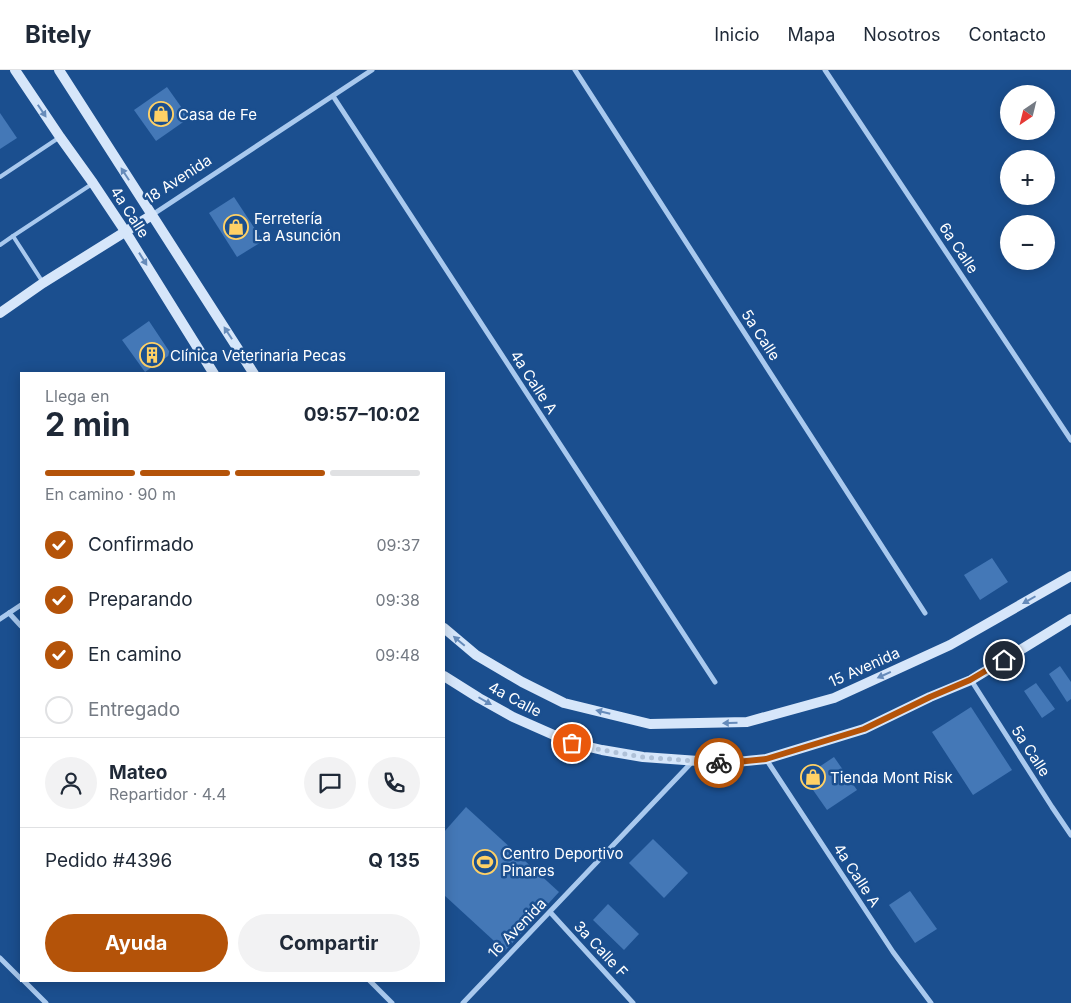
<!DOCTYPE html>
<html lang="es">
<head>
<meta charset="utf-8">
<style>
	body { margin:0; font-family:Inter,sans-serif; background:#f2f2f3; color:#1f2937; height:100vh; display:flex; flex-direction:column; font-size:19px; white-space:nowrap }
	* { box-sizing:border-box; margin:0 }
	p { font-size:16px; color:#747a83 }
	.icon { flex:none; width:28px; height:28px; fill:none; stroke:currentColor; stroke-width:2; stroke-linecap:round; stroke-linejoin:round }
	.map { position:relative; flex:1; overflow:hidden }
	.side { position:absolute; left:20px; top:302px; width:425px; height:610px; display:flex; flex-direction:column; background:#fff; border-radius:0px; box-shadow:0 2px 12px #0003 }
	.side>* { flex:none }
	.needle { width:32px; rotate:215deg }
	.tools { position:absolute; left:1000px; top:15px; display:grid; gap:10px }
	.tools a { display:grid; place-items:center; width:55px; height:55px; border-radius:50%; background:#fff; box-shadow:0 2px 12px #0003; font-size:25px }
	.pin { position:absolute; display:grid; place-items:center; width:42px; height:42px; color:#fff; margin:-21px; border:2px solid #fff; border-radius:50%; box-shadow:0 1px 5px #0007 }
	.courier { position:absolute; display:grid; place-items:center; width:50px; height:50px; margin:-25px; border:4px solid #b45309; border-radius:50%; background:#fff; color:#222; box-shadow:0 1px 6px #0007 }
	.overview em { font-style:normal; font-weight:700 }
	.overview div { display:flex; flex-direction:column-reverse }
	.overview { display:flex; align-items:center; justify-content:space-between; height:85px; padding:0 25px }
	h1 { font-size:32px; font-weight:700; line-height:38px }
	.bar { display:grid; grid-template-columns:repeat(4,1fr); gap:8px 5px; align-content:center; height:60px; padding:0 25px }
	.bar i { height:6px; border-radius:4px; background:#e0e1e3 }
	.bar .on { background:#b45309 }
	.bar p { grid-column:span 4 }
	.line { display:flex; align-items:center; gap:12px; padding:0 25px; border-top:1px solid #e0e1e3 }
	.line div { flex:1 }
	.round { display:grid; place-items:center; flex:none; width:52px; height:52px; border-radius:26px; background:#f2f2f3 }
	ol { padding:0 25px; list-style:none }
	li { display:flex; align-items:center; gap:15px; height:55px }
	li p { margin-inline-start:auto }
	li .icon { padding:5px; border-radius:50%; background:#b45309; color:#fff; stroke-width:4 }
	li:last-child { color:#747a83 }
	li i { width:28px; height:28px; border:2px solid #e0e1e3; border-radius:50% }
	.button { display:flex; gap:10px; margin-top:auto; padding:10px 25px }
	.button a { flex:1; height:58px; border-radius:30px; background:#b45309; color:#fff; font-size:20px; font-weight:700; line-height:58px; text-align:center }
	.button a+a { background:#f2f2f3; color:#1f2937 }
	header { display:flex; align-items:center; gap:30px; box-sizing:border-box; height:70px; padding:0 25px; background:#fff; border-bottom:1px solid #e0e1e3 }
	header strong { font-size:24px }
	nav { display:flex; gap:28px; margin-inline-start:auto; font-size:18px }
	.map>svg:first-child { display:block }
	.building { fill:#4478b7 }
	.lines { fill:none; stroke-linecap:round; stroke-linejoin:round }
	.lane { stroke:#a9c9ee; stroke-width:4 }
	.street { stroke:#a9c9ee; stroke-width:5 }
	.secondary { stroke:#d6e6fa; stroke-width:10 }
	.oneway { fill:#668bba }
	.done { stroke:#afc1d8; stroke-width:5; stroke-dasharray:0 9 }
	.route { stroke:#b45309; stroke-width:6 }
	.labels { text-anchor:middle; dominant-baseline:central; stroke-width:5; stroke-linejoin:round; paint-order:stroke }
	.poi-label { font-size:15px; fill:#fff; stroke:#1b4f8f; text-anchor:start }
	.street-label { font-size:15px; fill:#fff; stroke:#1b4f8f }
</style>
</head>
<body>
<header>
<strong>Bitely</strong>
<nav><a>Inicio</a><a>Mapa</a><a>Nosotros</a><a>Contacto</a></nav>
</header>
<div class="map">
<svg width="1071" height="933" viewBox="0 0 1071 933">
	<rect width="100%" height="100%" fill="#1b4f8f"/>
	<!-- building -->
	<g class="building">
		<path d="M167,17L189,48L156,71L134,40Z"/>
		<path d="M0,43L17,68L0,79Z"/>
		<path d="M234,127L263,171L237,187L209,143Z"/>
		<path d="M149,251L171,284L145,302L122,270Z"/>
		<path d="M992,488L1008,512L980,530L964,505Z"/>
		<path d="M1060,596L1071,612V629L1067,632L1049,604Z"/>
		<path d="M1036,613L1055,639L1042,648L1024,621Z"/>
		<path d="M971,637L1012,700L973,725L932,662Z"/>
		<path d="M834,687L857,720L827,740L804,707Z"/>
		<path d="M466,737L559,822L505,881L444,825V762Z"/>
		<path d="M653,769L688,803L664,828L629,793Z"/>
		<path d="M910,821L937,859L915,873L889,835Z"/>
		<path d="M608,834L639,864L624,880L593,850Z"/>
	</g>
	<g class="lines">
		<!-- lane -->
		<g class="lane">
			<path d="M0,107L60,67"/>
			<path d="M0,175L13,166"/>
			<path d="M42,211L13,166L92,114"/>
		</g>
		<!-- street -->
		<g class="street">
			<path d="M575,0L925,543"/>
			<path d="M825,0L1071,370"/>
			<path d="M333,26L715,612"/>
			<path d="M152,145L372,0"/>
			<path d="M9,543L21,556"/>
			<path d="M0,549L21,535"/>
			<path d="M971,610L1052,737L1071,765"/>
			<path d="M766,689L893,882L931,933"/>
			<path d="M550,842L633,933"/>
			<path d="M0,888L21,909"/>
			<path d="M24,911L46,933"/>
			<path d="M370,911L392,933"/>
			<path d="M463,933L693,691"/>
		</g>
		<!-- secondary -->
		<g class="secondary">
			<path d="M15,0L60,67L93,113L125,161L214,304"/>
			<path d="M59,0L254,304"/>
			<path d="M0,243L43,213L152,145"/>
			<path d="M444,558L476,585L522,612L564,633L650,654L747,652L834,628L950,575L1071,506"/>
			<path d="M444,606L479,628L513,647L572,673L602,680L643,687L726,693L766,689L864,659L930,627L971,610L1071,549"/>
		</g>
	</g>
	<!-- one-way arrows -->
	<defs><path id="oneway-solid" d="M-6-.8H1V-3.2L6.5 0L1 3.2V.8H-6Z" transform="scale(1.25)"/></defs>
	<g class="oneway">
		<use href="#oneway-solid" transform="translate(42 41) rotate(56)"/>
		<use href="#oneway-solid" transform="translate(125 104) rotate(-123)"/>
		<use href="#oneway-solid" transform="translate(143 189) rotate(58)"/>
		<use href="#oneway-solid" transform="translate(228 263) rotate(-123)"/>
		<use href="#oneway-solid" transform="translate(1029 530) rotate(150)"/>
		<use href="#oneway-solid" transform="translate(459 571) rotate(-140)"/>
		<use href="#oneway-solid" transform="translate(884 605) rotate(156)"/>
		<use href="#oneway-solid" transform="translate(485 631) rotate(30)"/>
		<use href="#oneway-solid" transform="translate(603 642) rotate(-166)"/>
		<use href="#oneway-solid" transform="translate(730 653) rotate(179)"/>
	</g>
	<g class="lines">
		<!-- done -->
		<path class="done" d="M572,673L602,680L643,687L719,693"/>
		<!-- route -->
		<path class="route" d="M719,693H726L766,689L864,659L930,627L970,610L1004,590"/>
	</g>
	<!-- icons -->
	<defs>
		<symbol id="shop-ring" viewBox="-11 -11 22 22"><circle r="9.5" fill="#1b4f8f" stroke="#ffd166" stroke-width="1.5"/><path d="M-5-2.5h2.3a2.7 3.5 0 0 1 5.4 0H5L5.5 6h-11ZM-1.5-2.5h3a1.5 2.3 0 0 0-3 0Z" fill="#ffd166"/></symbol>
		<symbol id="building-ring" viewBox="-11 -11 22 22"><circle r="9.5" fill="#1b4f8f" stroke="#ffd166" stroke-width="1.5"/><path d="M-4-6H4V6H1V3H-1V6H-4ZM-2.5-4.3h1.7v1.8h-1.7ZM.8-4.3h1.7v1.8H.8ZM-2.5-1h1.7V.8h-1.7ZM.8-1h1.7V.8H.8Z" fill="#ffd166"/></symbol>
		<symbol id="stadium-ring" viewBox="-11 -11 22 22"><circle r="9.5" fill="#1b4f8f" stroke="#ffd166" stroke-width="1.5"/><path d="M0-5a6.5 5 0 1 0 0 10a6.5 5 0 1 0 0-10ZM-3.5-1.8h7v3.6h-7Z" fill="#ffd166"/></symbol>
	</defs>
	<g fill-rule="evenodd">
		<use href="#shop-ring" x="147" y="30" width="28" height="28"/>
		<use href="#shop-ring" x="222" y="143" width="28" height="28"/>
		<use href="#building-ring" x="138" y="271" width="28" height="28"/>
		<use href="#shop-ring" x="799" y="693" width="28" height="28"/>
		<use href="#stadium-ring" x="471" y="778" width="28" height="28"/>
	</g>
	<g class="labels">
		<!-- poi labels -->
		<g class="poi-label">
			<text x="178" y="44">Casa de Fe</text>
			<text x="254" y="148">Ferretería<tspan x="254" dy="17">La Asunción</tspan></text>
			<text x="170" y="285">Clínica Veterinaria Pecas</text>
			<text x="830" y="707">Tienda Mont Risk</text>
			<text x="502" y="783">Centro Deportivo<tspan x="502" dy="17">Pinares</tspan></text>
		</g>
		<!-- street labels -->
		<g class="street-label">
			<text transform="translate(178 109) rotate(-33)">18 Avenida</text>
			<text transform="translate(130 142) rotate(57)">4a Calle</text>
			<text transform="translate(959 178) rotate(56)">6a Calle</text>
			<text transform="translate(761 265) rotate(57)">5a Calle</text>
			<text transform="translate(534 312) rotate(57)">4a Calle A</text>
			<text transform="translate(864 597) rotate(-24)">15 Avenida</text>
			<text transform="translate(515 629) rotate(28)">4a Calle</text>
			<text transform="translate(1031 681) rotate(57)">5a Calle</text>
			<text transform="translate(857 805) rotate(57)">4a Calle A</text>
			<text transform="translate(517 858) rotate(-46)">16 Avenida</text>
			<text transform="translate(601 879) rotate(47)">3a Calle F</text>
		</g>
	</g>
</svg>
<div class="tools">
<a><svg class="needle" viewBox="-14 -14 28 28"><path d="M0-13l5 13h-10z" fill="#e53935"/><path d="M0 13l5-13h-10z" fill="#747a83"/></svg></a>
<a>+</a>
<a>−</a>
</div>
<div class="pin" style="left:572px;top:673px;background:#ea580c"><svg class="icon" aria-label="bag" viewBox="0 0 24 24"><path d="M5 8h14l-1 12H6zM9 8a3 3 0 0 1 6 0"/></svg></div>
<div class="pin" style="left:1004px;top:590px;background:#1f2937"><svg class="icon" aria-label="home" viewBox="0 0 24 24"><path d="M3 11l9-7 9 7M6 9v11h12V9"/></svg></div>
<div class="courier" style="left:719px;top:693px"><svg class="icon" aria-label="bike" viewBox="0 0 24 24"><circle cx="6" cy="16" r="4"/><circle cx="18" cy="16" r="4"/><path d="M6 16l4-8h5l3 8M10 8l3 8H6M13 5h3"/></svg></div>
<section class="side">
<div class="overview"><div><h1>2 min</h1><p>Llega en</p></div><em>09:57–10:02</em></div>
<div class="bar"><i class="on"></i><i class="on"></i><i class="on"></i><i></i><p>En camino · 90 m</p></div>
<ol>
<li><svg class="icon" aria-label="check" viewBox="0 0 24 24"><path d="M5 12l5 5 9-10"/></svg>Confirmado<p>09:37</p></li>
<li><svg class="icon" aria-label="check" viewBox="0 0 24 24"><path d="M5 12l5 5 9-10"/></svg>Preparando<p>09:38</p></li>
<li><svg class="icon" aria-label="check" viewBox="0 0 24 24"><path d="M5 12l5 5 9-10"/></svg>En camino<p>09:48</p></li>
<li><i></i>Entregado</li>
</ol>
<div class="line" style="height:90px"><a class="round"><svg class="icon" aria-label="person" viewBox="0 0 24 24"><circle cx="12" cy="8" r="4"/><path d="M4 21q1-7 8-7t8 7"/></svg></a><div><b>Mateo</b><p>Repartidor · 4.4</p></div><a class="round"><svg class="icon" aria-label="chat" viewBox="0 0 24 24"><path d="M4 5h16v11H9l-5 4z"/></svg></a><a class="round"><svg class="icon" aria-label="phone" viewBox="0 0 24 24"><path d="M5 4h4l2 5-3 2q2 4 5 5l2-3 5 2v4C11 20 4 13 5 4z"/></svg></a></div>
<div class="line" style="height:65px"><div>Pedido #4396</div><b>Q 135</b></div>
<div class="button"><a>Ayuda</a><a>Compartir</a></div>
</section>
</div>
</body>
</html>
